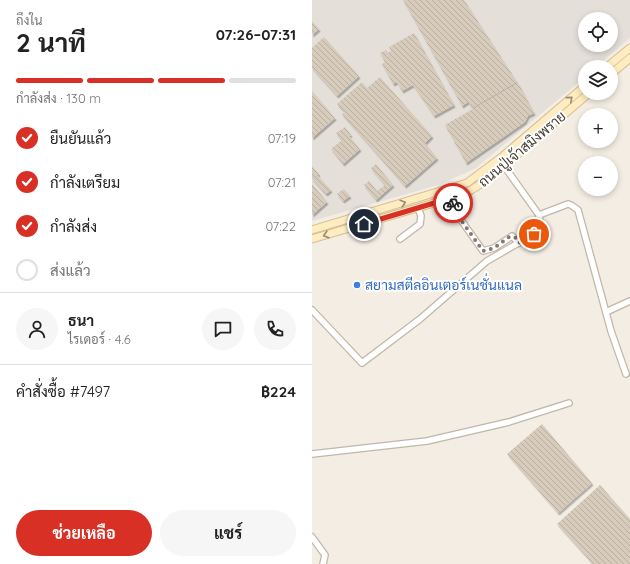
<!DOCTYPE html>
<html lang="th">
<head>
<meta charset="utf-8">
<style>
	body { margin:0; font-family:Quicksand,Sarabun,sans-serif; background:#f6f6f6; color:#222; height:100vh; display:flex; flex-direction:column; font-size:15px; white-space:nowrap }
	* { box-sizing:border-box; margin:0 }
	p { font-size:13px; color:#767676 }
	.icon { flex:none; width:22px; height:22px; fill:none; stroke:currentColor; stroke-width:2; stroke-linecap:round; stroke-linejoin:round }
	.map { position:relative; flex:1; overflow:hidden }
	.drawer { display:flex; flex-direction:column; background:#fff; width:312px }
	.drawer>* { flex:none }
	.fabs { position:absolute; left:266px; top:12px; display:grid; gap:8px }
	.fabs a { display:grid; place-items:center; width:40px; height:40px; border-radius:50%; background:#fff; box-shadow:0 2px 6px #0003; font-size:20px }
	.pin { position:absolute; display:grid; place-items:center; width:34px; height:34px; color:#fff; margin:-17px; border:2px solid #fff; border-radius:50%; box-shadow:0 1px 4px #0007 }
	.courier { position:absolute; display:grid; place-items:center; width:40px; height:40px; margin:-20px; border:3px solid #d93025; border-radius:50%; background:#fff; color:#222; box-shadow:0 1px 5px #0007 }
	.summary em { font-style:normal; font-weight:700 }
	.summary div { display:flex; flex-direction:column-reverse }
	.summary { display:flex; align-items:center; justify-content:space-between; height:68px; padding:0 16px }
	h1 { font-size:26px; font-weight:700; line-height:30px }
	.bar { display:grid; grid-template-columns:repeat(4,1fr); gap:6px 4px; align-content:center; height:48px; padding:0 16px }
	.bar i { height:5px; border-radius:3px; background:#e0e0e0 }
	.bar .selected { background:#d93025 }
	.bar p { grid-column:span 4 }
	.line { display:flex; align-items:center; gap:10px; padding:0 16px; border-top:1px solid #e0e0e0 }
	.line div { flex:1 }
	.round { display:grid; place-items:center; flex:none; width:42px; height:42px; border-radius:21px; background:#f6f6f6 }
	ol { padding:0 16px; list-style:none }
	li { display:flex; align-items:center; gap:12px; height:44px }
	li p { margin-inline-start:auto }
	li .icon { padding:4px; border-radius:50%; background:#d93025; color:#fff; stroke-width:4 }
	li:last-child { color:#767676 }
	li i { width:22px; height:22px; border:2px solid #e0e0e0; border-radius:50% }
	.button { display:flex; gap:8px; margin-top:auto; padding:8px 16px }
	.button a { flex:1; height:46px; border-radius:24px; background:#d93025; color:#fff; font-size:16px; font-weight:700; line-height:46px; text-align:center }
	.button a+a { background:#f6f6f6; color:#222 }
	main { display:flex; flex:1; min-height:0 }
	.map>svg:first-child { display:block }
	.industrial { fill:#e4dfd9; fill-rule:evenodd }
	.building { fill:url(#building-back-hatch); filter:url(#shadow) }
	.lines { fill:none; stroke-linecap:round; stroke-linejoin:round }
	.minor-casing { stroke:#c1b7a9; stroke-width:8 }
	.secondary-casing { stroke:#d5bf92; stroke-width:9 }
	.minor { stroke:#fff; stroke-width:5.5 }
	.secondary { stroke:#ffedc1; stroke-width:7 }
	.oneway { stroke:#998c73 }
	.done { stroke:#827b72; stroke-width:4; stroke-dasharray:0 7.2 }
	.route { stroke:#d93025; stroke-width:5 }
	.shop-dot { fill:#3f7fe0; stroke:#fff; stroke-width:1.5 }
	.labels { text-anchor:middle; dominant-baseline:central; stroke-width:4; stroke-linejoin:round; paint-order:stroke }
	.street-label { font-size:14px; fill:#453d34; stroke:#fff }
	.shop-label { font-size:14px; fill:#366cbe; stroke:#fff; text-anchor:start }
</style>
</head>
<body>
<main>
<section class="drawer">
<div class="summary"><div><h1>2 นาที</h1><p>ถึงใน</p></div><em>07:26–07:31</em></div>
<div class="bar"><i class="selected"></i><i class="selected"></i><i class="selected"></i><i></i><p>กำลังส่ง · 130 m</p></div>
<ol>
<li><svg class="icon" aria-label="check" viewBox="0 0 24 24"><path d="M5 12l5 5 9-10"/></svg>ยืนยันแล้ว<p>07:19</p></li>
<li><svg class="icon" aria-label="check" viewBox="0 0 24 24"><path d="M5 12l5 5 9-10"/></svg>กำลังเตรียม<p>07:21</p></li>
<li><svg class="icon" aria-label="check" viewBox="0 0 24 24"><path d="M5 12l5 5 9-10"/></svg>กำลังส่ง<p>07:22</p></li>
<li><i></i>ส่งแล้ว</li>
</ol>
<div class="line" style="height:72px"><a class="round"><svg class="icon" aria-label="person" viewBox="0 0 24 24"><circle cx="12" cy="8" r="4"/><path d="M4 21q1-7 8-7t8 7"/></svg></a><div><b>ธนา</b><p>ไรเดอร์ · 4.6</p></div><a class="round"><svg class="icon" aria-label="chat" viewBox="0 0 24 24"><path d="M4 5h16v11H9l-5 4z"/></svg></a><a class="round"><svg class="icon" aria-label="phone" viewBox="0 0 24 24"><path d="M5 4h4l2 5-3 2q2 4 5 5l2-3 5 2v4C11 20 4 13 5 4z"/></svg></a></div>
<div class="line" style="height:52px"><div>คำสั่งซื้อ #7497</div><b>฿224</b></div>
<div class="button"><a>ช่วยเหลือ</a><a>แชร์</a></div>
</section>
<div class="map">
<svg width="318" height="564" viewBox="0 0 318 564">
	<defs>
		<pattern id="building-back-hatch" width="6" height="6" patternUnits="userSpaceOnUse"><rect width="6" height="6" fill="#d7cbbc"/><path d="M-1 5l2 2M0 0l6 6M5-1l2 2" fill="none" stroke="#baafa2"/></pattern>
		<filter id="shadow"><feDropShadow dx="1.5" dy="2.5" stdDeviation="0" flood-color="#0004"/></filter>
	</defs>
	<rect width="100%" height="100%" fill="#f3ede4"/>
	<!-- industrial -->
	<path class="industrial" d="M0,0H318V38L284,67H273V77L164,168L126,185L0,221ZM273,19H299V45H273Z"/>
	<!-- building -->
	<g class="building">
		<path d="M91,0H152L205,82L160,108L156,102L150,106Z"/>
		<path d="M0,21L7,29L0,35Z"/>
		<path d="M102,33L142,105L122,116L101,85L90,91L85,82L81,84L70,64L73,62L68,53L74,50L76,53L79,51L77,47Z"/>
		<path d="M12,37L47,76L25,96L0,68V48Z"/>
		<path d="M68,77L120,136L113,143L125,158L93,186L30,114L33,112L25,104L50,82L55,88Z"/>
		<path d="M206,83L222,113L216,116L213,122L154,163L133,125Z"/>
		<path d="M0,91L23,118L0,138Z"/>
		<path d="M33,127L39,135L37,136L48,149L31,164L19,149L30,140L24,133Z"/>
		<path d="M64,164L81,185L64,200L52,185L57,181L65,191L73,185L59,168Z"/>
		<path d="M0,166L7,174L0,180Z"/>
		<path d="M6,176L19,190L14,194L1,180Z"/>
		<path d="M0,184L15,202L0,215Z"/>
		<path d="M32,189L38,196L31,201L25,194Z"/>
		<path d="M230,424L280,483L246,513L195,454Z"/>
		<path d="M288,485L318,519V564H281L245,524Z"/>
	</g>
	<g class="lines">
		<defs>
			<g id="minor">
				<path d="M139,198L149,220L171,251L182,248L200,236L207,243"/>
				<path d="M227,215L256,204L259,205L266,210L299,331L314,374"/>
				<path d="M88,239L108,224L109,216L106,208"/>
				<path d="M0,310L50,363L108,319L175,261L222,234L228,222L227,215L192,166"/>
				<path d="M294,312L318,301"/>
				<path d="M0,454L115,441L197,422L257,403"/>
				<path d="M0,537L13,555L11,564"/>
			</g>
			<g id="secondary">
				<path d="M295,67L318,48"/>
				<path d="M299,74L318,58"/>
				<path d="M0,230L155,183L191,156L273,86"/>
				<path d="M0,239L139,198L159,190L177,179L277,93"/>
			</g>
		</defs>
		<!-- minor casing -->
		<use href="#minor" class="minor-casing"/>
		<!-- secondary casing -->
		<use href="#secondary" class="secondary-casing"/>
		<!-- minor -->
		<use href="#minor" class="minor"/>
		<!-- secondary -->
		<use href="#secondary" class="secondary"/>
	</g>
	<!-- one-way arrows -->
	<defs><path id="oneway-chevron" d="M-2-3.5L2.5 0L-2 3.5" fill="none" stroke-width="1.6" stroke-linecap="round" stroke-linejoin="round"/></defs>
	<g class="oneway">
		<use href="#oneway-chevron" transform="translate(258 99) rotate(-41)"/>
		<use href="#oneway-chevron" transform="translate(91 203) rotate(-17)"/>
		<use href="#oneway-chevron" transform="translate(14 235) rotate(164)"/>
	</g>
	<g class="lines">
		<!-- done -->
		<path class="done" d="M141,203L149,220L171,251L182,248L197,237H203L207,243L222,234"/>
		<!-- route -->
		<path class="route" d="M52,224L139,198L141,203"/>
	</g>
	<!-- markers -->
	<circle class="shop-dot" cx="45" cy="285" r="4"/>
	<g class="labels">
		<!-- street labels -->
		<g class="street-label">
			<text transform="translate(210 149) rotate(-40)">ถนนปู่เจ้าสมิงพราย</text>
		</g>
		<!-- shop labels -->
		<g class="shop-label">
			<text x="53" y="285">สยามสตีลอินเตอร์เนชั่นแนล</text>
		</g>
	</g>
</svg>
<div class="fabs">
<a><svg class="icon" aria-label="locate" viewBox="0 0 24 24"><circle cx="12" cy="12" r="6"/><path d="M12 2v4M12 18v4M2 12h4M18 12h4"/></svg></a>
<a><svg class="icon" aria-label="layers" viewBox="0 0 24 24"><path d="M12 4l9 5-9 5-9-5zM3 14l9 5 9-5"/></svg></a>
<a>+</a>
<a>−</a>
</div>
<div class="pin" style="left:222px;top:234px;background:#ea580c"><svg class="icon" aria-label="bag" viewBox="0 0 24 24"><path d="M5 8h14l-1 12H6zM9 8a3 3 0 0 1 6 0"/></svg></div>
<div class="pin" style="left:52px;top:224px;background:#1f2937"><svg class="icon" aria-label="home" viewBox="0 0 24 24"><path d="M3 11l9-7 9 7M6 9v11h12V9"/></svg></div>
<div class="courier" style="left:141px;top:203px"><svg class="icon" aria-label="bike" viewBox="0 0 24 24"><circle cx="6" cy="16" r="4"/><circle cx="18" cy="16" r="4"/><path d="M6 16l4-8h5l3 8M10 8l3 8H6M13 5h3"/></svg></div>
</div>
</main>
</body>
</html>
